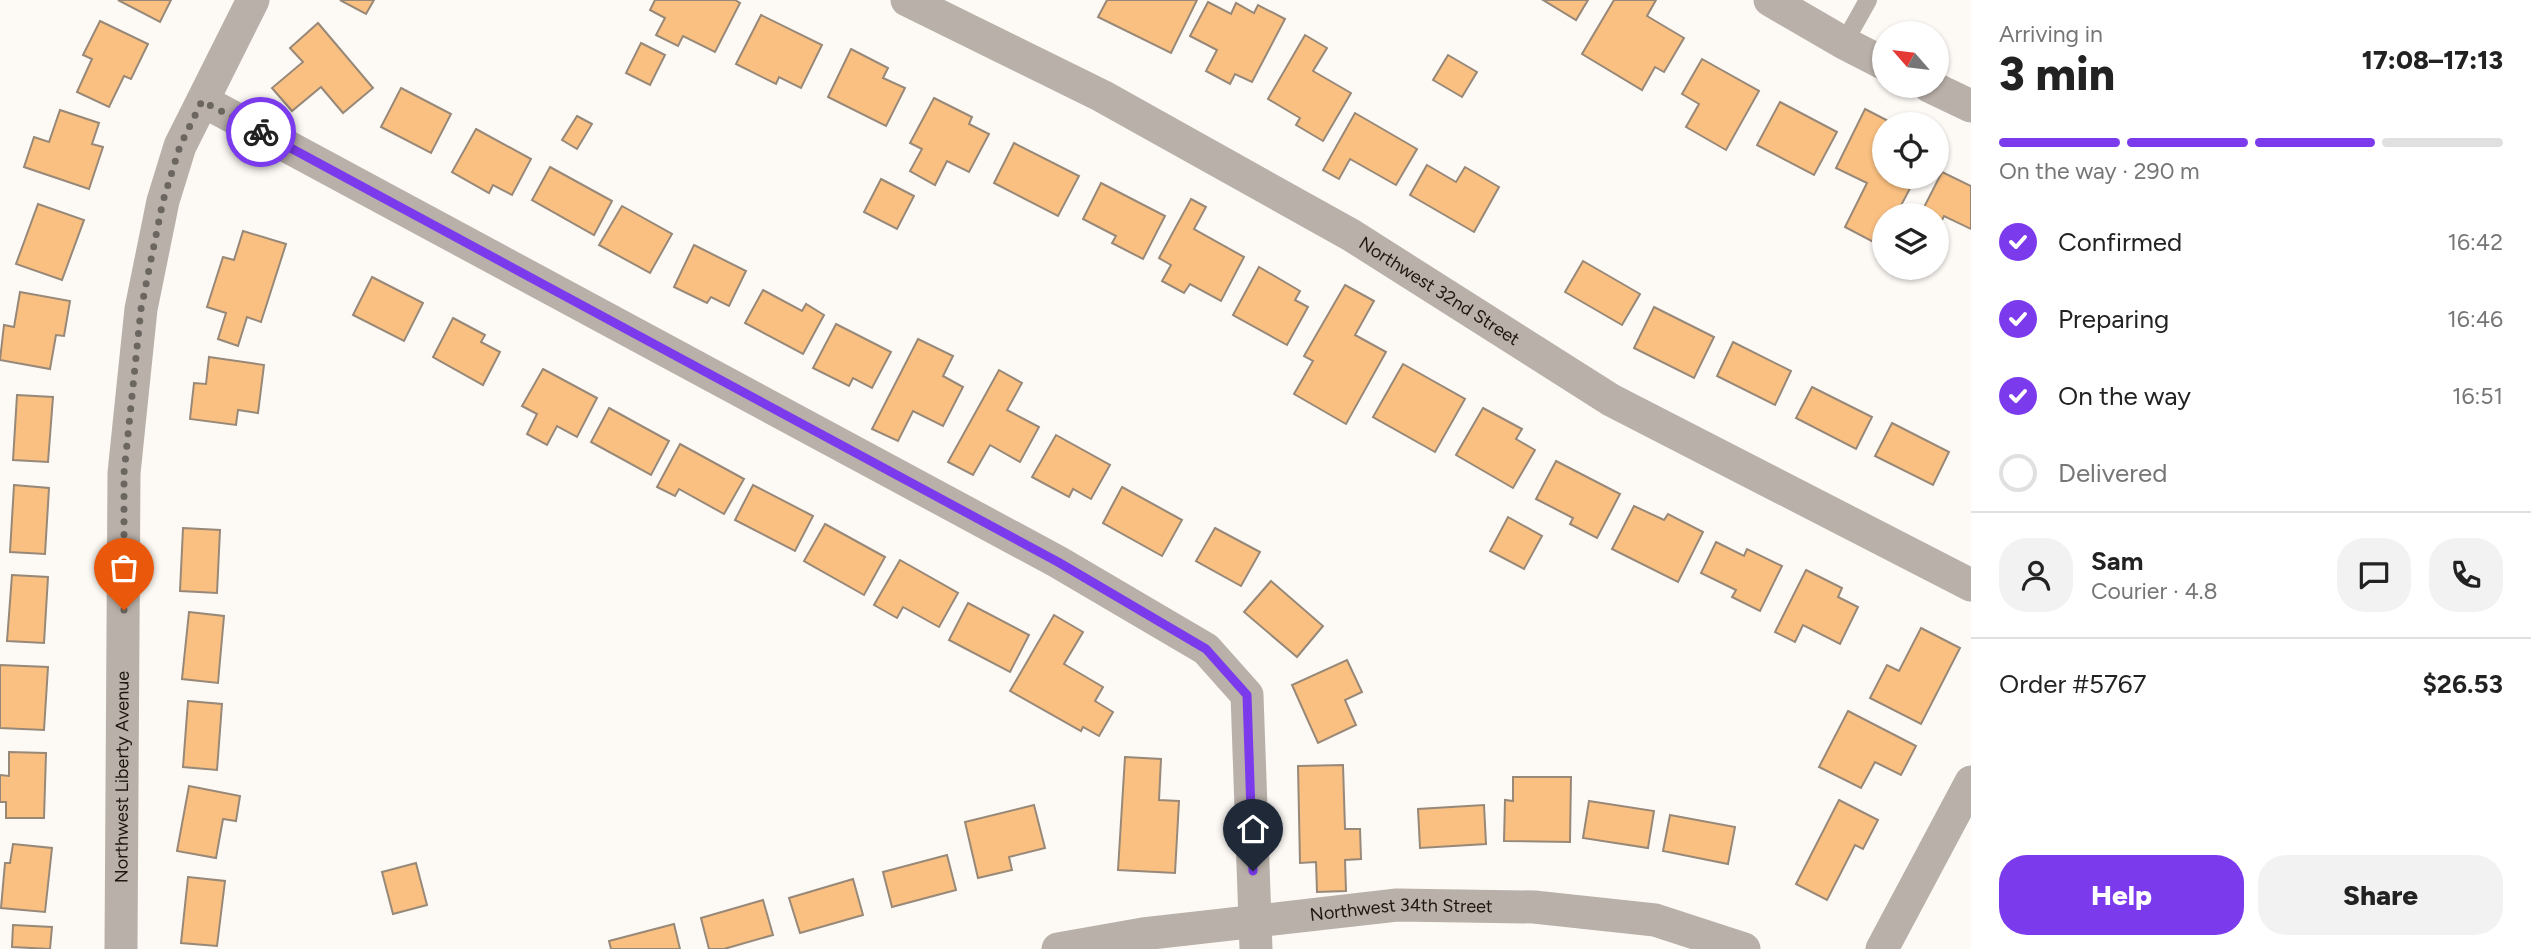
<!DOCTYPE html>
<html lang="en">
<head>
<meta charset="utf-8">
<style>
	body { margin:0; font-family:Figtree,sans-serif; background:#f2f2f2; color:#222; height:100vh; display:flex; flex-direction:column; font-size:26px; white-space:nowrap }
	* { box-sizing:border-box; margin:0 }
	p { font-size:23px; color:#767676 }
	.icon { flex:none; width:38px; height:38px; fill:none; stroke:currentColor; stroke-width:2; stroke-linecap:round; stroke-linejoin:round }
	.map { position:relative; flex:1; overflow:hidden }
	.panel { display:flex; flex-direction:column; background:#fff; width:560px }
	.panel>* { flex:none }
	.needle { width:46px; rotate:298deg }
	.fabs { position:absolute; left:1872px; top:21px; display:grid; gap:14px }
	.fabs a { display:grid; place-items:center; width:77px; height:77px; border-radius:50%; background:#fff; box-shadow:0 2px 5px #0004; font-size:35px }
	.pin { position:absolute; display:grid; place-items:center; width:60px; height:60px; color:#fff; margin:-72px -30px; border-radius:50% 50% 50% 0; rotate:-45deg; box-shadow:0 0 7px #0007 }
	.pin .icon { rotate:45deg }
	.courier { position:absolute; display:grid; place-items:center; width:70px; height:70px; margin:-35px; border:5px solid #7c3aed; border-radius:50%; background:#fff; color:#222; box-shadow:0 2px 9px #0007 }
	.summary em { font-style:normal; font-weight:800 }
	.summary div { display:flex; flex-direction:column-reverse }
	.summary { display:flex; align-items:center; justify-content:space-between; height:119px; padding:0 28px }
	h1 { font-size:46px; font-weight:800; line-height:52px }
	.bar { display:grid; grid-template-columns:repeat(4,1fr); gap:10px 7px; align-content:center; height:84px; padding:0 28px }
	.bar i { height:9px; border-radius:5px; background:#e0e0e0 }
	.bar .selected { background:#7c3aed }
	.bar p { grid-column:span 4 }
	.line { display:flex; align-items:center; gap:18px; padding:0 28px; border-top:2px solid #e0e0e0 }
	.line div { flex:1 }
	.round { display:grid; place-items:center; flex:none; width:74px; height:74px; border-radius:28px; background:#f2f2f2 }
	ol { padding:0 28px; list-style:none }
	li { display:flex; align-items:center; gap:21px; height:77px }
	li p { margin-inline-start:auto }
	li .icon { padding:7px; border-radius:50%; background:#7c3aed; color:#fff; stroke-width:4 }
	li:last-child { color:#767676 }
	li i { width:38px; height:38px; border:4px solid #e0e0e0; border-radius:50% }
	.action { display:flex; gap:14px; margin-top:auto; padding:14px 28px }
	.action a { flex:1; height:80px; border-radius:28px; background:#7c3aed; color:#fff; font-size:28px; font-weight:800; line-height:80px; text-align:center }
	.action a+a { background:#f2f2f2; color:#222 }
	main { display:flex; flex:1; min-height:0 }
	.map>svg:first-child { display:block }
	.building { fill:#fac081; stroke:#988878; stroke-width:2 }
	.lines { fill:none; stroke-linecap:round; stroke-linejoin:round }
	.service { stroke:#b9b0a9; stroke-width:18 }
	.minor { stroke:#b9b0a9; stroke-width:33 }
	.done { stroke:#6b6660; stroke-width:7; stroke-dasharray:0 12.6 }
	.route { stroke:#7c3aed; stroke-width:9 }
	.labels { text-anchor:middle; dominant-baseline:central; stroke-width:5; stroke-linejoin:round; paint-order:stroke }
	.street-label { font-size:18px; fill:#1d1710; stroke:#fdfaf6 }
</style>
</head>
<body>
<main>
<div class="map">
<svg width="1971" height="949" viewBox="0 0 1971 949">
	<rect width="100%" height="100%" fill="#fdfaf6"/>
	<!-- building -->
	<g class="building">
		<path d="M118,0H171L160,22Z"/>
		<path d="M340,0H374L366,14Z"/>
		<path d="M655,0H735L740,3L715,52L683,36L678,46L656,35L665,18L650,10Z"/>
		<path d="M1107,0H1197L1171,53L1098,17Z"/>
		<path d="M1543,0H1588L1576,20Z"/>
		<path d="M1614,0H1656L1647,16L1684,38L1664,72L1655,67L1642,90L1582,54Z"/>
		<path d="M1208,2L1231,14L1236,3L1254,13L1258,5L1285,19L1252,82L1235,74L1230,84L1206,71L1217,50L1190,36Z"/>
		<path d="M761,15L822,45L801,88L779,77L776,84L736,64Z"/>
		<path d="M100,21L148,44L131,79L124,76L109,107L77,92L92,59L83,55Z"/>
		<path d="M318,23L373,88L343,113L321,87L292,111L272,88L303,62L290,48Z"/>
		<path d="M1305,35L1327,48L1313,71L1351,93L1323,141L1296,125L1300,118L1268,99Z"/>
		<path d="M641,43L665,55L650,85L626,73Z"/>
		<path d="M851,49L888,68L883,78L905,88L886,126L828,97Z"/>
		<path d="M1448,55L1477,72L1462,97L1433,80Z"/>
		<path d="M1702,59L1759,91L1726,150L1686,127L1699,104L1682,94Z"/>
		<path d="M401,88L451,114L431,153L381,127Z"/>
		<path d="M934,98L972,117L969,124L989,134L969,172L947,161L935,185L910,171L922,149L910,143Z"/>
		<path d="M1780,102L1837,132L1814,175L1757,145Z"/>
		<path d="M1865,109L1894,124H1885V177H1916L1896,215H1885V239L1881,246L1845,227L1867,183L1836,168Z"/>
		<path d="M60,110L99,123L92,144L103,147L89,189L24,167L34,137L49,142Z"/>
		<path d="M1355,113L1417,149L1396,185L1350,159L1339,179L1323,170Z"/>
		<path d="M577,116L592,124L577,149L562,140Z"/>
		<path d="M476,129L531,159L512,195L493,185L489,193L452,172Z"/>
		<path d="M1014,143L1079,176L1058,216L994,183Z"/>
		<path d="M1427,165L1456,182L1465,167L1499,187L1474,232L1410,195Z"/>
		<path d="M550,167L612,201L594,235L532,200Z"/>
		<path d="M1942,172L1971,186V229L1944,216L1937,230V215H1920Z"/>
		<path d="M881,179L914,196L897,229L864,212Z"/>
		<path d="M1101,183L1165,216L1143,259L1112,243L1116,236L1083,219Z"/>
		<path d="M1191,199L1206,207L1194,229L1244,257L1221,301L1190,284L1184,293L1162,281L1171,265L1159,258Z"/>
		<path d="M38,204L84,220L62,280L16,264Z"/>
		<path d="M622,206L672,234L650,273L599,245Z"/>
		<path d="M243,231L286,244L261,322L247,317L238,346L218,339L226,313L207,307L223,257L234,260Z"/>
		<path d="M694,245L746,271L729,306L711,297L707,303L674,287Z"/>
		<path d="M1583,261L1640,294L1622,325L1565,292Z"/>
		<path d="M1259,267L1300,291L1295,300L1308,307L1287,345L1233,315Z"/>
		<path d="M372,277L423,303L404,341L353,315Z"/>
		<path d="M1345,285L1374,301L1355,335L1386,352L1346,424L1294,394L1313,361L1304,356Z"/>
		<path d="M763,290L802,311L806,304L824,315L803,354L745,323Z"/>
		<path d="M20,292L70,301L64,336L56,335L50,369L0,360L4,325L14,327Z"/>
		<path d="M1654,307L1714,337L1694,378L1634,348Z"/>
		<path d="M453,318L485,335L481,342L500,352L483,385L433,357Z"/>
		<path d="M836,324L891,352L872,388L853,378L849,386L813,368Z"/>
		<path d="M918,339L953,356L943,376L963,387L943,426L913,411L898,441L872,429Z"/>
		<path d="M1733,342L1791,371L1775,405L1717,376Z"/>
		<path d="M209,357L264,365L258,413L238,410L236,425L190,419L194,383L206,384Z"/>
		<path d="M1403,364L1465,399L1435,452L1373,417Z"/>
		<path d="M543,369L597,398L577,437L557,426L547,445L527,434L537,414L522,406Z"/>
		<path d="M999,370L1022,383L1007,410L1039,427L1020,462L990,445L973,475L948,462Z"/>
		<path d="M1812,387L1872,417L1856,449L1796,418Z"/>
		<path d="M17,395L53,397L48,462L13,460Z"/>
		<path d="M609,408L669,441L651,475L591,442Z"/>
		<path d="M1483,408L1522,429L1516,439L1535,450L1513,488L1456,455Z"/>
		<path d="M1892,423L1949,452L1933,485L1875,456Z"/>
		<path d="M1056,435L1110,465L1091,499L1073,489L1069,497L1032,477Z"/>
		<path d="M680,444L744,479L724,514L679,489L675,496L657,487Z"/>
		<path d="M1556,461L1620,494L1597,538L1570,524L1573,518L1536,499Z"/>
		<path d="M14,485L49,488L45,554L10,552Z"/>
		<path d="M753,485L813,516L795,551L735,520Z"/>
		<path d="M1122,487L1182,520L1162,556L1103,523Z"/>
		<path d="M1634,506L1664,520L1668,514L1703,532L1678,582L1612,549Z"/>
		<path d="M1508,517L1542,536L1524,569L1490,551Z"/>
		<path d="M825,524L885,557L864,595L804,561Z"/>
		<path d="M183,528L220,530L217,593L180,591Z"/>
		<path d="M1215,528L1260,552L1241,586L1196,561Z"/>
		<path d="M1716,542L1744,556L1747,549L1782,566L1760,611L1732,597L1736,590L1701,573Z"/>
		<path d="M900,560L958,593L939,627L903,607L897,618L874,605Z"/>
		<path d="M1806,570L1842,588L1838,597L1858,607L1840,644L1803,625L1795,642L1775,632Z"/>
		<path d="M12,575L48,577L44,643L7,641Z"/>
		<path d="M1271,581L1323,626L1297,657L1244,612Z"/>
		<path d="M968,603L1029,635L1010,672L949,640Z"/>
		<path d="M189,612L224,616L218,683L182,679Z"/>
		<path d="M1054,615L1083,632L1064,664L1103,687L1095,701L1113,712L1099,736L1083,727L1081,731L1010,691Z"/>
		<path d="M1921,628L1960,648L1921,724L1870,698L1887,665L1899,671Z"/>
		<path d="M1347,660L1362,692L1345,700L1356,725L1318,743L1292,685Z"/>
		<path d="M0,665L48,667L44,730L0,728Z"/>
		<path d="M188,701L222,704L217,770L183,767Z"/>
		<path d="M1848,711L1916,746L1901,775L1875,762L1861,788L1819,767Z"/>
		<path d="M9,752L46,753L44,818H6V802H0V775L9,776Z"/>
		<path d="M1125,757L1161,759L1159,800L1179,801L1175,873L1118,870Z"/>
		<path d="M1343,765L1345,829H1360L1361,859L1345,860L1346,891L1317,892L1316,862L1300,863L1298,766Z"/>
		<path d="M1513,777H1571L1570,842L1504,841L1505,800L1513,801Z"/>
		<path d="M189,786L240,796L236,821L223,819L216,858L177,851Z"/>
		<path d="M1839,800L1878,820L1863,849L1855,845L1827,900L1796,884Z"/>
		<path d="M1589,801L1654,811L1648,848L1583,838Z"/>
		<path d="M1034,805L1045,848L1009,857L1012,870L978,878L965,822Z"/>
		<path d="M1484,805L1486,844L1420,848L1418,809Z"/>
		<path d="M1670,815L1735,827L1728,864L1663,851Z"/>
		<path d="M13,844L52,848L45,912L1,908L5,863H10Z"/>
		<path d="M947,855L956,890L892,907L883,872Z"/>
		<path d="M416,863L427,905L393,914L382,872Z"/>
		<path d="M188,877L225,881L217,946L181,943Z"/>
		<path d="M853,879L863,915L800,933L789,898Z"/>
		<path d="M763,900L773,935L724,949H709L701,918Z"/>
		<path d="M674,924L680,949H611L609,941Z"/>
		<path d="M13,925L52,927L50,949L12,947Z"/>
	</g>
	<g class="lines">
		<!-- service -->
		<path class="service" d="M1844,43L1868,0"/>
		<!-- minor -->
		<g class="minor">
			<path id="s1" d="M907,0L1102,96L1351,235L1611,400L1971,585"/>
			<path d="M1770,0L1844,43L1885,64"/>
			<path d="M1929,86L1971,106"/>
			<path d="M203,101L1058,562L1206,649L1247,695L1256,949"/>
			<path id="s2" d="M121,949L124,473L141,309L163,201L180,146L253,0"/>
			<path id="s3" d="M1058,949L1143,934L1397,905L1534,907L1655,920L1744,949"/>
			<path d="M1882,949L1971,782"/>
		</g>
	</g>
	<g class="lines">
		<!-- done -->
		<path class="done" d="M124,610V473L141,309L163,201L180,146L202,101L261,132"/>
		<!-- route -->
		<path class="route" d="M261,132L1058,562L1206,649L1247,695L1253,871"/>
	</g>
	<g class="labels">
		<!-- street labels -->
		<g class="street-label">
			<text stroke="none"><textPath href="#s1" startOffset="607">Northwest 32nd Street</textPath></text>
			<text stroke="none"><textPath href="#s2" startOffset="172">Northwest Liberty Avenue</textPath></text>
			<text stroke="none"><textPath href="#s3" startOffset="346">Northwest 34th Street</textPath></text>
		</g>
	</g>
</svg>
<div class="fabs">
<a><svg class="needle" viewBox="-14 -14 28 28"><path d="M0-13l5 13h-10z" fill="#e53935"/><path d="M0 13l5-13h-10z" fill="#767676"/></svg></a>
<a><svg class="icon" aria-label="locate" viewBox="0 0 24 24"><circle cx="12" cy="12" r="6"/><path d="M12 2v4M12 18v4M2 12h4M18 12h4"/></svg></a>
<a><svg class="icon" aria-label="layers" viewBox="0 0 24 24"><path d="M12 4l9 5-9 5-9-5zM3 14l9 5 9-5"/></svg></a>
</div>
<div class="pin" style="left:124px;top:610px;background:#ea580c"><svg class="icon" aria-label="bag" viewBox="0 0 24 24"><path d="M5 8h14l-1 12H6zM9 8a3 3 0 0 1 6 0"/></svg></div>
<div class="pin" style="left:1253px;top:871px;background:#1f2937"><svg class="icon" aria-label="home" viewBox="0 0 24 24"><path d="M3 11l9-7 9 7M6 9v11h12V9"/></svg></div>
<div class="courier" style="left:261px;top:132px"><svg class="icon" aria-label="bike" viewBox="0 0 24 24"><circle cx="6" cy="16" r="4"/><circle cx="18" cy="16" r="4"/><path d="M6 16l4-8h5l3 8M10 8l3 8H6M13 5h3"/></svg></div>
</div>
<section class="panel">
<div class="summary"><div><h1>3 min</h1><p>Arriving in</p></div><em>17:08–17:13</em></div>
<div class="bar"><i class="selected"></i><i class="selected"></i><i class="selected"></i><i></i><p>On the way · 290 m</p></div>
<ol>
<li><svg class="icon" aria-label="check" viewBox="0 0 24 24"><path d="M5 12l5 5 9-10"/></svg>Confirmed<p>16:42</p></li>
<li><svg class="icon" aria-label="check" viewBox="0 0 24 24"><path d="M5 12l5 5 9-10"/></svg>Preparing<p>16:46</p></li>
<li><svg class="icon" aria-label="check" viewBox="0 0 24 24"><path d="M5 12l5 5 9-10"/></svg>On the way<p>16:51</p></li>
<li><i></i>Delivered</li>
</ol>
<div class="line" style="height:126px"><a class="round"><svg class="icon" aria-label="person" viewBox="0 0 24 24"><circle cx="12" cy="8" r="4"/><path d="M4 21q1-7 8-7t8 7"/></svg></a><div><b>Sam</b><p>Courier · 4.8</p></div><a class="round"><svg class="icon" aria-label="chat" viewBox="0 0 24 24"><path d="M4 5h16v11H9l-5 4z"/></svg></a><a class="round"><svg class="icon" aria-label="phone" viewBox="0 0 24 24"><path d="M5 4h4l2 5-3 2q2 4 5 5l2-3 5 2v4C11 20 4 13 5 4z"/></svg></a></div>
<div class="line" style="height:91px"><div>Order #5767</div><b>$26.53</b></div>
<div class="action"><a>Help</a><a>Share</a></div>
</section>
</main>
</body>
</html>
